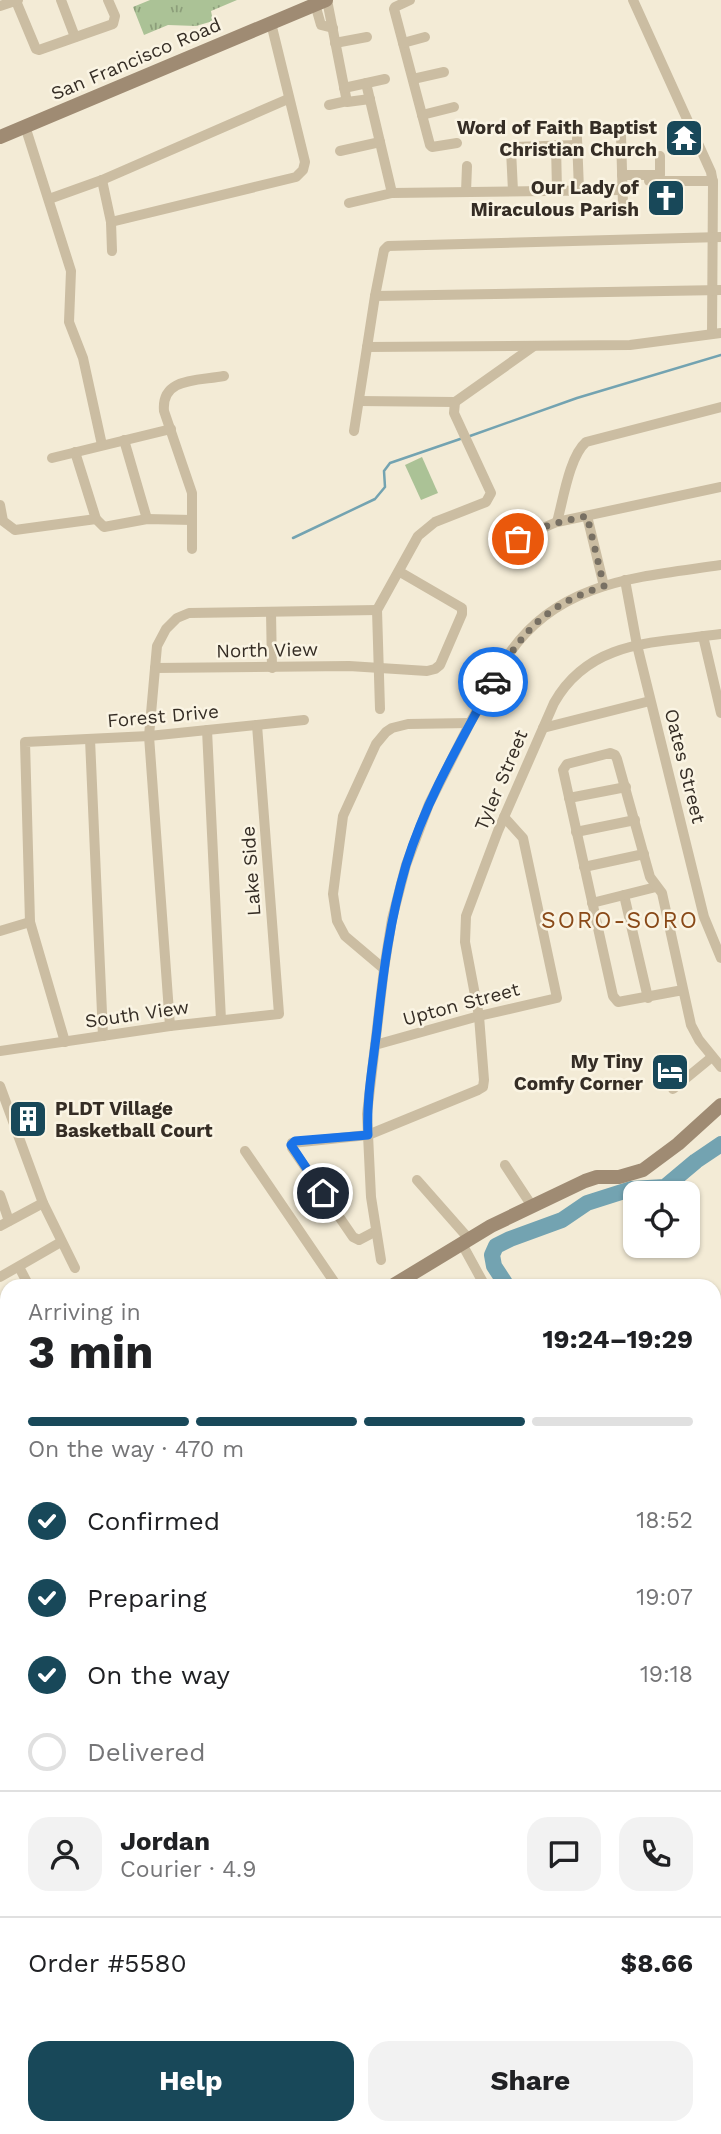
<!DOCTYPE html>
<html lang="en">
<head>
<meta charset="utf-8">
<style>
	body { margin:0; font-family:"Work Sans",sans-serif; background:#f2f2f2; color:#202124; height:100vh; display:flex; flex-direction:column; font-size:26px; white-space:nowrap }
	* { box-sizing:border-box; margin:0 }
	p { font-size:23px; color:#757577 }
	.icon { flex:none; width:38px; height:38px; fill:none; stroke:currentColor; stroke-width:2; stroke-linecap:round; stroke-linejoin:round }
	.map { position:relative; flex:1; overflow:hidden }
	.sheet { position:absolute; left:0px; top:1279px; width:721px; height:856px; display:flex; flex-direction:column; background:#fff; border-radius:21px 21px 0 0; box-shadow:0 2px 5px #0004 }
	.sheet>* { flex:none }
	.tools { position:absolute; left:623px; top:1181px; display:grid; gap:14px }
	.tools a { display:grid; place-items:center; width:77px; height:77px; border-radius:14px; background:#fff; box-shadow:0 2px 5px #0004; font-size:35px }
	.pin { position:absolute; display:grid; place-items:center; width:60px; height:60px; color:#fff; margin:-30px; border:4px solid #fff; border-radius:50%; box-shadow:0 2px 7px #0007 }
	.courier { position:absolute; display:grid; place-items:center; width:70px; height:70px; margin:-35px; border:5px solid #1a73e8; border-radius:50%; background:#fff; color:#222; box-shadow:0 2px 9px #0007 }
	.head em { font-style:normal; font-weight:700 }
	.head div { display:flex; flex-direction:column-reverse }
	.head { display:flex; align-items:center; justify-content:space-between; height:119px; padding:0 28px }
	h1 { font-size:46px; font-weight:700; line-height:52px }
	.bar { display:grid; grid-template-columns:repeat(4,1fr); gap:10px 7px; align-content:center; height:84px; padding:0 28px }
	.bar i { height:9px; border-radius:5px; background:#e0e0e0 }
	.bar .on { background:#184859 }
	.bar p { grid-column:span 4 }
	.line { display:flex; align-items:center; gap:18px; padding:0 28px; border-top:2px solid #e0e0e0 }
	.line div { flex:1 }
	.round { display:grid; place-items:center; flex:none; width:74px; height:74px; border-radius:21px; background:#f2f2f2 }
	ol { padding:0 28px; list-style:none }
	li { display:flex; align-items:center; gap:21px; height:77px }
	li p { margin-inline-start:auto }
	li .icon { padding:7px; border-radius:50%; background:#184859; color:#fff; stroke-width:4 }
	li:last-child { color:#757577 }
	li i { width:38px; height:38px; border:4px solid #e0e0e0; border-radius:50% }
	.action { display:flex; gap:14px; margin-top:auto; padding:14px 28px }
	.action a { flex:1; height:80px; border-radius:21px; background:#184859; color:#fff; font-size:28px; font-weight:700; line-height:80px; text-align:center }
	.action a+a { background:#f2f2f2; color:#202124 }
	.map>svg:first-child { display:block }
	.grass { fill:url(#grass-tufts) }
	.forest { fill:url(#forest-firs) }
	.garden { fill:#abc296 }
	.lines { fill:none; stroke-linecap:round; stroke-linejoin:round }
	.stream { stroke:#73a3b1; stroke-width:2.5 }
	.river { stroke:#73a3b1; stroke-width:16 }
	.street { stroke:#cbbda2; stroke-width:10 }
	.secondary { stroke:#9f8b73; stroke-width:14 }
	.highway { stroke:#57493b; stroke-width:19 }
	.highway-bridge { stroke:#57493b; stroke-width:19 }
	.done { stroke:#787063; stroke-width:7; stroke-dasharray:0 12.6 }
	.route { stroke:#1a73e8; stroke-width:9 }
	.labels { text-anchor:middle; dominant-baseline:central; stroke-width:5; stroke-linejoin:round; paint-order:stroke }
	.street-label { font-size:19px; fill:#352d25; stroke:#faf4e3 }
	.poi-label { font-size:19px; font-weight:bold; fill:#352d25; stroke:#faf4e3; text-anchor:end }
	.quarter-label { font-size:23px; letter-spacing:2px; fill:#894918; stroke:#faf4e3 }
</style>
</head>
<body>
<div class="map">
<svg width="721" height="2134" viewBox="0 0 721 2134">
	<defs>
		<pattern id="grass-tufts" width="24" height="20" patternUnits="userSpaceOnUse" patternTransform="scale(1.75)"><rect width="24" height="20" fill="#abc296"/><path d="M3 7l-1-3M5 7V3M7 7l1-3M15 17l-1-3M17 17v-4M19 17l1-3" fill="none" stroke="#8c9e7a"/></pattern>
		<pattern id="forest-firs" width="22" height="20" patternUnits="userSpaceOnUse" patternTransform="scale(1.75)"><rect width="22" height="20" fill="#abc296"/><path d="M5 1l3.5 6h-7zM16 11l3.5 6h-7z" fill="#8c9e7a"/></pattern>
	</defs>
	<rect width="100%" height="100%" fill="#f3ebd6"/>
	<!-- grass -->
	<g class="grass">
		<path d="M150,0H237L211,11L213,21L196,26L168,25L144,35L133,7Z"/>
		<path d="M0,1567H7V1784L0,1776Z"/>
		<path d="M50,2128H142L137,2134H52Z"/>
	</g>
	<!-- forest -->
	<path class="forest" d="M7,2090V2128H12L14,2134H0V2092Z"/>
	<!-- garden -->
	<path class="garden" d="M422,457L438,493L421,500L405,465Z"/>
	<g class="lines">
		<!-- stream -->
		<g class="stream">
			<path d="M470,436L577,398L721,355"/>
			<path d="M293,538L375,499L385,487L384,471L390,463L463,438"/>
			<path d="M714,1700L721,1701"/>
			<path d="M451,2134L453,2128"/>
		</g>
		<!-- river -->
		<g class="river">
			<path d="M507,1286L494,1266L492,1255L496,1246L510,1239L562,1220L587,1203L631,1189L665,1187L696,1161L721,1144"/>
			<path d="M0,1880L7,1872"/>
		</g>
		<!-- street -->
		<g class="street">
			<path d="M61,0L75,37"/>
			<path d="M327,0L347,102L370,99"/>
			<path d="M410,0L395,7L394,9L430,145L432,147L457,143"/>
			<path d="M633,0L711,172L713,183L712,334"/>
			<path d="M16,1L36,49L39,50L113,24L115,16L108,0"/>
			<path d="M315,4L321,25L333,28"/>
			<path d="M0,6L18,0"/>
			<path d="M335,43L367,37"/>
			<path d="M403,43L425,37"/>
			<path d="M413,79L444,72"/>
			<path d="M366,83L392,193"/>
			<path d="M344,88L385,79"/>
			<path d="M329,105L347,101"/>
			<path d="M422,115L454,107"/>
			<path d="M25,126L71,271L69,322L83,358L102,445"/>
			<path d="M621,135L623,206"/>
			<path d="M577,138L579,190"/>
			<path d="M556,145L557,191"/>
			<path d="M340,151L380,142"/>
			<path d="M622,175H660V156"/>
			<path d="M102,180L111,222L112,251"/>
			<path d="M649,181H713"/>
			<path d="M513,191L511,150L514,147L577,145"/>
			<path d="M466,192L467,166"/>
			<path d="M49,199L102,180L288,99"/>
			<path d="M349,203L392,193L622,190"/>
			<path d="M111,222L296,177L303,170L305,162L271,23"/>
			<path d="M375,296L721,290"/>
			<path d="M367,347L630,345L721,333"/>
			<path d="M359,401L455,402L534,346"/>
			<path d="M354,431L375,296L384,250L388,246L721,237"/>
			<path d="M124,440L147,519"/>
			<path d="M75,452L96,519L104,527L147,519L192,520"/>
			<path d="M52,458L171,429"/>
			<path d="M0,505L3,521L15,530L96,519"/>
			<path d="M587,516L604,586"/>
			<path d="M557,522C563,501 569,457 586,442L721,407"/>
			<path d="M192,549V493L164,411C161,377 198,381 224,376"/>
			<path d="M505,549L523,536L557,522L721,487"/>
			<path d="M625,580L637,645L704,917L721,958"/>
			<path d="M271,612L272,668"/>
			<path d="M703,636L721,713"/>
			<path d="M155,668L349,666L427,671L435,669L440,665L462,614V608L400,572"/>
			<path d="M380,709L377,610L418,536L435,522L486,502L491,493L454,413L455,402"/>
			<path d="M543,728L650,701"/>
			<path d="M207,730L221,1020"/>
			<path d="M90,739L103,1036"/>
			<path d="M569,798L626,787"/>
			<path d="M576,832L635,820"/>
			<path d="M584,867L644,854"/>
			<path d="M624,895L648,998"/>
			<path d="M592,903L656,887"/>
			<path d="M0,931L30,922"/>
			<path d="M384,969L345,936L337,921L333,894L343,816L376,744L386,732L392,728L408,724L470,723"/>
			<path d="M683,990L618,1002L613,996L563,770L567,764L610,753L615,755L617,759L650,877L662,893L691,1025L699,1040L721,1067"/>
			<path d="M170,1026L149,736L157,646L166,629L177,618L189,613L377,610"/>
			<path d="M65,1042L30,922L25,742L149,736L304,720"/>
			<path d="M375,1045L479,1016L557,998L523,838L504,817"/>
			<path d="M0,1051L170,1026L279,1014L257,725"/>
			<path d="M0,1086L43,1203L75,1268"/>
			<path d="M673,1089L712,1057"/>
			<path d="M245,1151L337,1286"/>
			<path d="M505,1165L532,1206"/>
			<path d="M417,1180L469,1239"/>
			<path d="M0,1195L9,1221"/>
			<path d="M0,1226L43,1203"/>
			<path d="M376,1231L359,1240L353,1237L292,1148V1143L368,1135L478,1090L483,1087L484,1080L479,1016L465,942L466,916L498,831L554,703C590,639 657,643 721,634"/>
			<path d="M462,1244L485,1286"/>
			<path d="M381,1260L371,1197L367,1114L384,969L392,919L406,865L429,804L470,723L509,654C559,580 641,577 721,565"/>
			<path d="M19,1267L29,1286"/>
			<path d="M0,1277L61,1242"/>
			<path d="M0,1320L7,1333"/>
			<path d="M0,1395L7,1407"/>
			<path d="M0,1565H7"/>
			<path d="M714,1609L721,1617"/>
			<path d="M714,1635L721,1625"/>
			<path d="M324,2134L327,2128"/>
			<path d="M378,2134L381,2128"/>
			<path d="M470,2134L472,2128"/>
		</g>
		<!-- secondary -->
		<g class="secondary">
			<path d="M0,137L326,0"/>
			<path d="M392,1286L491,1226L585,1181L597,1177H619L643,1170L678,1144L721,1105"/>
			<path d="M0,1509L7,1505"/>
		</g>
		<!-- highway -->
		<g class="highway">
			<path d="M714,1484L721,1473"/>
			<path d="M0,1811L7,1820"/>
			<path d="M0,1852L7,1860"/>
			<path d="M20,2128L22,2134"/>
			<path d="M40,2128L43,2134"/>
			<path d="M230,2128L235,2134"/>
			<path d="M147,2134L151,2128"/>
			<path d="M291,2134L294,2128"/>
		</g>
		<!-- highway-bridge -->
		<path class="highway-bridge" d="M272,2134L276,2128"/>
	</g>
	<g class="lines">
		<!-- done -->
		<path class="done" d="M493,682C523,630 546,605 604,586L587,516C563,521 539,526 518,539"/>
		<!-- route -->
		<path class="route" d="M323,1193L291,1145L295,1141L368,1135C366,1100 373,1064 377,1029C383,973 390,919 406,865C426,800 461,741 493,682"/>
	</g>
	<!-- icons -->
	<defs>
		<symbol id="temple-square" viewBox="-11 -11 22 22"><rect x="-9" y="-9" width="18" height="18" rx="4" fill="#184859" stroke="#faf4e3"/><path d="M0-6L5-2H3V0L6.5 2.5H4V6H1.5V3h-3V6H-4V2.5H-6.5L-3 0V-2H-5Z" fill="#fff"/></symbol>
		<symbol id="church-square" viewBox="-11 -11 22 22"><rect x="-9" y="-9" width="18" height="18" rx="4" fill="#184859" stroke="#faf4e3"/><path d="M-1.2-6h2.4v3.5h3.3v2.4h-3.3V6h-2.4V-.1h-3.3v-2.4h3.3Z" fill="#fff"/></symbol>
		<symbol id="hotel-square" viewBox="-11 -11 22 22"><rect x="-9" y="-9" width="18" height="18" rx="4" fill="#184859" stroke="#faf4e3"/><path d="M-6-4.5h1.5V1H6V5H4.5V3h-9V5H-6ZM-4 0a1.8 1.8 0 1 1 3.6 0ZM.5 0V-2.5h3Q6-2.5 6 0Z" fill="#fff"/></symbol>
		<symbol id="building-square" viewBox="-11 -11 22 22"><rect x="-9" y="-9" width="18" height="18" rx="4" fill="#184859" stroke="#faf4e3"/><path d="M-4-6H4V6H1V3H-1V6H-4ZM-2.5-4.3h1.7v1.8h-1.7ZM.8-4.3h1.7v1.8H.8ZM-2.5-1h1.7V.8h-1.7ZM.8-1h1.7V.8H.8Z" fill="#fff"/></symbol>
	</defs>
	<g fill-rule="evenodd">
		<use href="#temple-square" x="662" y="116" width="44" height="44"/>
		<use href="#church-square" x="644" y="176" width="44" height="44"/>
		<use href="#hotel-square" x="648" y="1050" width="44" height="44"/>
		<use href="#building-square" x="6" y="1097" width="44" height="44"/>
	</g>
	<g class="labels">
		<!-- street labels -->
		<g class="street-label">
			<text transform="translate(136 59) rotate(-23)">San Francisco Road</text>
			<text transform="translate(267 650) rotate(-1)">North View</text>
			<text transform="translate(163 716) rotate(-5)">Forest Drive</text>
			<text transform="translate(685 766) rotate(76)">Oates Street</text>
			<text transform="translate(501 780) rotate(-67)">Tyler Street</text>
			<text transform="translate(251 871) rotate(-94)">Lake Side</text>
			<text transform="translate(461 1004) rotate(-15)">Upton Street</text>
			<text transform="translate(137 1014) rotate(-8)">South View</text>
		</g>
		<!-- poi labels -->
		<g class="poi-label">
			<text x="657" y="127">Word of Faith Baptist<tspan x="657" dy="22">Christian Church</tspan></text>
			<text x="639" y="187">Our Lady of<tspan x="639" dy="22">Miraculous Parish</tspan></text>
			<text x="643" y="1061">My Tiny<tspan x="643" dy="22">Comfy Corner</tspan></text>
			<text x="55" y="1108" text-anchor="start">PLDT Village<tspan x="55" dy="22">Basketball Court</tspan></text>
		</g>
		<!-- quarter labels -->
		<g class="quarter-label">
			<text x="620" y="920">SORO-SORO</text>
		</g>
	</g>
</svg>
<div class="tools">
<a><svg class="icon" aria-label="locate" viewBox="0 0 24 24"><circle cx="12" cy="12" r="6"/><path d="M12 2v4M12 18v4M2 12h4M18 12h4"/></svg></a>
</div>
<div class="pin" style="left:518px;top:539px;background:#ea580c"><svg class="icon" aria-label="bag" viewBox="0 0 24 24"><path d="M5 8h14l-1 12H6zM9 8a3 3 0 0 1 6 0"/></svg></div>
<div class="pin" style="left:323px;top:1193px;background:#1f2937"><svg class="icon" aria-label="home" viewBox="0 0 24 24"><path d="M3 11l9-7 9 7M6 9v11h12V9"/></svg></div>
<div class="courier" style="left:493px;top:682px"><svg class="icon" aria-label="car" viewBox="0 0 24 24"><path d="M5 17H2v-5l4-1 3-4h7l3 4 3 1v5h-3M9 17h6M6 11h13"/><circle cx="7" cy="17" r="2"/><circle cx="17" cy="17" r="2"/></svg></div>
<section class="sheet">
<div class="head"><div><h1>3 min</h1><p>Arriving in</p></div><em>19:24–19:29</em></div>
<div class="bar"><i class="on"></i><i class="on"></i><i class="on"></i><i></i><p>On the way · 470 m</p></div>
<ol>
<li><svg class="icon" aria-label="check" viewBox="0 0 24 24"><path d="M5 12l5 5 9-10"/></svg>Confirmed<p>18:52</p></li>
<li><svg class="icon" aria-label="check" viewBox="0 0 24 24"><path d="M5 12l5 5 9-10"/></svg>Preparing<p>19:07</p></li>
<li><svg class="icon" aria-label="check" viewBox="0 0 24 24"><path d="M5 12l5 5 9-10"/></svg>On the way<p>19:18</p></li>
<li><i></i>Delivered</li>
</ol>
<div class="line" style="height:126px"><a class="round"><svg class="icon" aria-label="person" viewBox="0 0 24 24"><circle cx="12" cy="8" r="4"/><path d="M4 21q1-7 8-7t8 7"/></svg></a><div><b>Jordan</b><p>Courier · 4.9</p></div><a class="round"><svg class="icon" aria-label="chat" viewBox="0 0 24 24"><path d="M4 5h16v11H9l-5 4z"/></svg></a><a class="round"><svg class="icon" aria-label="phone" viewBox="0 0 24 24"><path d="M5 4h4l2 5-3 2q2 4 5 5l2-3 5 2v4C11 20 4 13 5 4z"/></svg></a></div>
<div class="line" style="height:91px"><div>Order #5580</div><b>$8.66</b></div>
<div class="action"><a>Help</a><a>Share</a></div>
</section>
</div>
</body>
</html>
